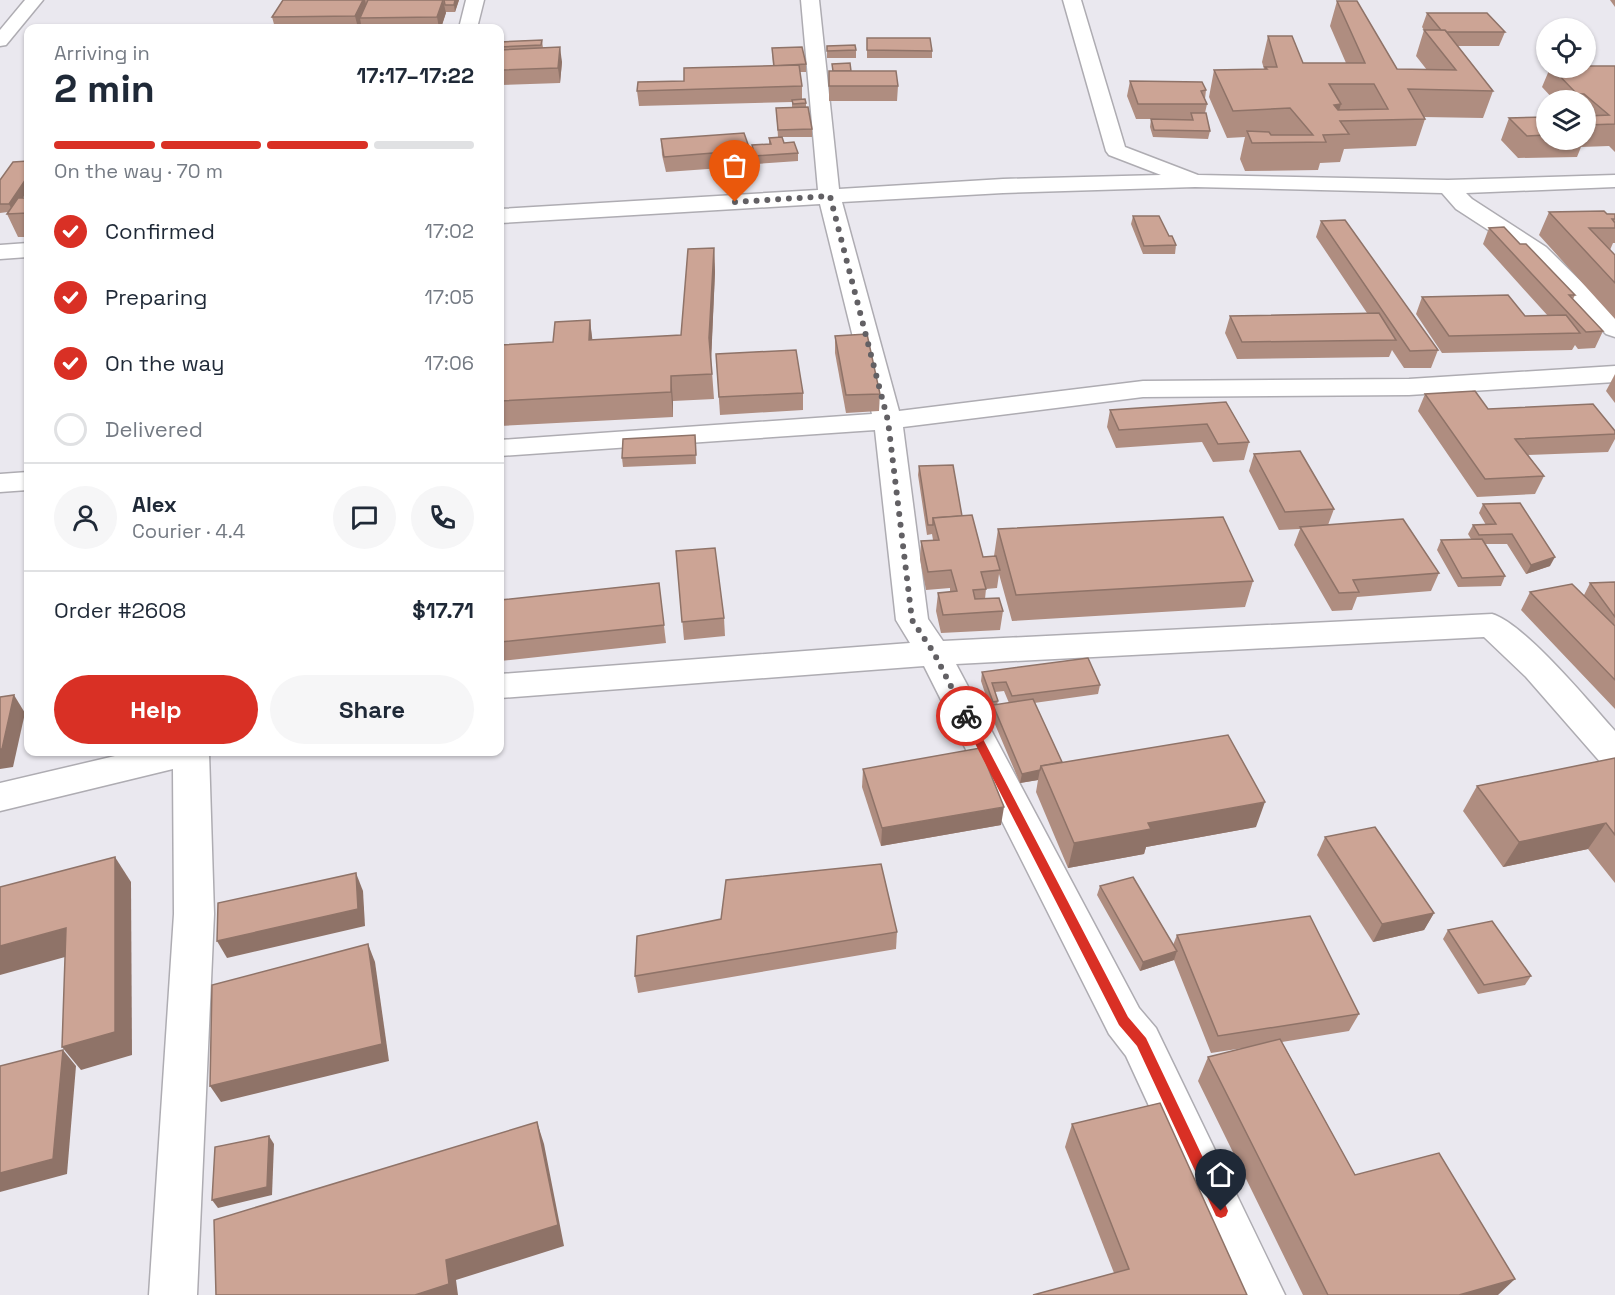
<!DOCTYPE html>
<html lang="en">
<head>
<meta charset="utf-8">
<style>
	body { margin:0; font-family:"Space Grotesk",sans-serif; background:#f6f6f7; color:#1f2937; height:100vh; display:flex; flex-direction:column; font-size:22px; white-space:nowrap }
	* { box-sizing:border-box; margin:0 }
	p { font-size:20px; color:#747a83 }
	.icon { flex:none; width:33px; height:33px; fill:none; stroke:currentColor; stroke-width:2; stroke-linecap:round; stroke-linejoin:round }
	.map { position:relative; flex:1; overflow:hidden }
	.side { position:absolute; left:24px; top:24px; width:480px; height:732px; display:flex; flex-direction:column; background:#fff; border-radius:12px; box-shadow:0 2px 4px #0004 }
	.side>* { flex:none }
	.controls { position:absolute; left:1536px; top:18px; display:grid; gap:12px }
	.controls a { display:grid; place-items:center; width:60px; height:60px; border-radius:50%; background:#fff; box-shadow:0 2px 4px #0004; font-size:30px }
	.pin { position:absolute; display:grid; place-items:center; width:51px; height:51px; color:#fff; margin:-62px -26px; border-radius:50% 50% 50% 0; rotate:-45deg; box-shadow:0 0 6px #0007 }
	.pin .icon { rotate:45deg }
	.courier { position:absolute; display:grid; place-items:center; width:60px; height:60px; margin:-30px; border:4px solid #d93025; border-radius:50%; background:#fff; color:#222; box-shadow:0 2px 8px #0007 }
	.headline em { font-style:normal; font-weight:800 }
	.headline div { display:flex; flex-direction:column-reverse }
	.headline { display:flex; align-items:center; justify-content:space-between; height:102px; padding:0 30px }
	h1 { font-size:39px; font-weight:800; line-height:45px }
	.bar { display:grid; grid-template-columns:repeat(4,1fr); gap:9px 6px; align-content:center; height:72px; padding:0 30px }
	.bar i { height:8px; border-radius:4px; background:#e0e1e3 }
	.bar .on { background:#d93025 }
	.bar p { grid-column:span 4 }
	.line { display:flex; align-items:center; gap:15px; padding:0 30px; border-top:2px solid #e0e1e3 }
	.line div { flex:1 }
	.round { display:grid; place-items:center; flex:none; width:63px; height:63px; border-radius:32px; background:#f6f6f7 }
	ol { padding:0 30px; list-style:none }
	li { display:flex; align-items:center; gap:18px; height:66px }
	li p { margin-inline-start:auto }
	li .icon { padding:6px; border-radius:50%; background:#d93025; color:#fff; stroke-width:4 }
	li:last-child { color:#747a83 }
	li i { width:33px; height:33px; border:3px solid #e0e1e3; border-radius:50% }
	.action { display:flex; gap:12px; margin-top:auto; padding:12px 30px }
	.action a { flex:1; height:69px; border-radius:36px; background:#d93025; color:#fff; font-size:24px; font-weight:800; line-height:69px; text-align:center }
	.action a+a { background:#f6f6f7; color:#1f2937 }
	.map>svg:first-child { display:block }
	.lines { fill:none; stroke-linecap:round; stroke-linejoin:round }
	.minor-casing { stroke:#aeacb2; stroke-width:3 }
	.minor { fill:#fff; fill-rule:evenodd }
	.wall { fill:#af8d80; fill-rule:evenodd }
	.shaded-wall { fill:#8f7368 }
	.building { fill:#cca495; stroke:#8f7368; stroke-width:1.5; fill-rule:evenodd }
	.route { fill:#d93025 }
	.done { stroke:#626064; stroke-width:6; stroke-dasharray:0 10.8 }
</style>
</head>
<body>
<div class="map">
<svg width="1615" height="1295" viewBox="0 0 1615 1295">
	<rect width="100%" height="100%" fill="#eae8ef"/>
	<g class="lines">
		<defs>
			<g id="minor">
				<path d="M25,0H43L6,45L0,46V30Z"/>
				<path d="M466,0H484L477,28H459Z"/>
				<path d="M801,0H819L839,189L1003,179L1161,175L1109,155L1106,151L1063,0H1081L1125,147L1198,175L1448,180L1615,175V187L1466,193L1472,199L1546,247L1615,315V337L1606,334L1530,257L1456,209L1442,193L1195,187L1003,193L842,202L899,411L1143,381L1409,379L1615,366V382L1409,395L1143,397L903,427L928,619L943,641L1492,614C1524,623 1590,703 1615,731V768L1602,764L1526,677L1484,637L956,664L1139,1008L1156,1028L1285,1295H1236L1126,1056L1109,1034L924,666L500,698V674L910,643L896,620L875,430L500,456V440L872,414L820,204L500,223V209L818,190Z"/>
				<path d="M28,243V257L0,259V245Z"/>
				<path d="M28,472V490L0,492V474Z"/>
				<path d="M132,752H209L214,914L197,1295H149L174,914L173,769L0,811V783Z"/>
			</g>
		</defs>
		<!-- minor casing -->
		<use href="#minor" class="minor-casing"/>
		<!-- minor -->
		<use href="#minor" class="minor"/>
	</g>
	<!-- wall -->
	<g class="wall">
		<path d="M283,0H459L455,12H446L441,28H362L361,24L359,28H275L272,17Z"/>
		<path d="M1610,0H1615V7Z"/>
		<path d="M1337,1L1397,69L1427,70L1416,56L1424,30L1422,27L1427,13L1505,32L1499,46H1458L1493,91L1483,118L1424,117L1425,119L1416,146L1344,149L1340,162L1320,163L1318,170L1245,171L1240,159L1245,137L1227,138L1209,97L1214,70L1264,69L1262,62L1268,36L1303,63H1346L1330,26Z"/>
		<path d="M867,38L932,51V58H867Z"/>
		<path d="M542,40L543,48L562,62L560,83L500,85V42Z"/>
		<path d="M827,46L856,50V58H827Z"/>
		<path d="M772,48L806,64V72H800L802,86V99L806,103V107L812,129V137H782L784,143L798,153V161L756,164L752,153V145L769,144V138L778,137L776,108H792V102L639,106L637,91L684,81L773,66Z"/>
		<path d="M832,64L851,71L898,86L897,101H829V71H832Z"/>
		<path d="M1615,66V152L1609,146L1581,147L1577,157L1518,158L1501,140L1509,118L1546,117V140H1586V100H1554L1542,87L1550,68H1586Z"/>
		<path d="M1130,81L1206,90L1205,99L1207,104L1205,113L1210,131L1208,139L1153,137L1150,127L1151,119H1136L1127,96Z"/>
		<path d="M661,139L750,150V166L666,172L662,155Z"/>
		<path d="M0,180L28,190L23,198H28V237H18L7,214L8,212L0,213Z"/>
		<path d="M1549,212L1615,214V243H1613L1610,250L1615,255V319L1539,235Z"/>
		<path d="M1133,216L1169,236L1176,245L1175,254H1143L1131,224Z"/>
		<path d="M1321,221L1438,350L1431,368H1404L1392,350L1389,357L1237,359L1225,333L1230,316L1367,313L1316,237Z"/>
		<path d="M1489,228L1520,244L1575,295L1573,299L1603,331L1595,348L1578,349L1575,345L1572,350L1442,353L1416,314L1422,297L1525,316H1548L1483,244Z"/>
		<path d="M714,248L715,272L711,358L714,399L673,401V417L500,426V345L553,342L590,320L592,340L681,335Z"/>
		<path d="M835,336L880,394L879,411L846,413L835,353Z"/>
		<path d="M716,354L803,393V410L720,415Z"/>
		<path d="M1615,374V403L1606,391Z"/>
		<path d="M1425,394L1488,409L1615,431V439L1608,452L1528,455L1544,476L1535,494L1477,497L1418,411Z"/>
		<path d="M1226,402L1249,442L1244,460L1213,462L1202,442L1116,448L1107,427L1110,410Z"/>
		<path d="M695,435L696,464L623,467L622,458Z"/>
		<path d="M1254,454L1334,509L1328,525L1439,573L1431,591L1357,597L1352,610L1332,611L1294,545L1300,529L1279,530L1249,471Z"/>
		<path d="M919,466L962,516L983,557L994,556L998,529L1253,581L1245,607L1012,621L999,574L997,588L986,589L985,599L1003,611L1000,630L941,633L936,611L938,593L950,592V588L926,590L920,559L921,541L933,540L932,534L927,535L918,475Z"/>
		<path d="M1483,504L1550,566L1526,574L1507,544H1485L1505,576L1501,586L1458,587L1437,550L1441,540L1471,539L1468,534L1473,525H1486L1479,513Z"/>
		<path d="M676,551L724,618L725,636L684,640Z"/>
		<path d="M1615,582V709L1521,610L1530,592L1584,595L1590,583Z"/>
		<path d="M659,583L666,643L500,661V600Z"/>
		<path d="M982,672L1100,685L1098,694L1034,703L1062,762L1256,827L1146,847L1144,854L1068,868L1036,792L1038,780L1020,783L991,715L992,711H991L981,681ZM1004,691L1009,703L997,705L998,701L995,692Z"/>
		<path d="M1615,758V883L1588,849L1503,867L1463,811L1477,786Z"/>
		<path d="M863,769L1001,825L881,846L862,787Z"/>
		<path d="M1325,837L1434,913L1424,930L1373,942L1317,855Z"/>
		<path d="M1100,886L1173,945L1177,935L1359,1014L1349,1031L1282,1042L1355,1175L1498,1295H1303L1198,1081L1208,1057L1250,1047L1211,1053L1174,960L1140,971L1097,895Z"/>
		<path d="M721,919L897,932L896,949L638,993L635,976Z"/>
		<path d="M1448,930L1531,976L1525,985L1478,994L1443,939Z"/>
		<path d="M1072,1124L1247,1295L1114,1273L1065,1147Z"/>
	</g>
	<!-- shaded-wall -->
	<g class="shaded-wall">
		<path d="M363,0H365L368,12L360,18L361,24L358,28L355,16Z"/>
		<path d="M443,0L446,13L441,28H439L437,17Z"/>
		<path d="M455,0H459L455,12L454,5Z"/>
		<path d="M560,47L562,62L560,83L558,68Z"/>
		<path d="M1341,104L1333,131L1334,105Z"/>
		<path d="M28,176V190L13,212L9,204Z"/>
		<path d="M714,248L715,272L711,363L709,338Z"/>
		<path d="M590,320L593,345L589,340Z"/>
		<path d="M671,376L673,401V417L671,392Z"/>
		<path d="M1555,557L1550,566L1526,574L1531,565Z"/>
		<path d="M14,695L25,713L13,767L0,769V749Z"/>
		<path d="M1040,770L1038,780L1020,783L1022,774Z"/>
		<path d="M1265,802L1256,827L1146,847L1144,854L1068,868L1074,843L1148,823Z"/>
		<path d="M1004,807L1001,825L881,846L882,828Z"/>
		<path d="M1606,823L1588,849L1503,867L1519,842Z"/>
		<path d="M115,857L131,882L132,1055L81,1070L62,1047Z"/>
		<path d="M356,873L363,891L365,926L227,958L217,941Z"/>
		<path d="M1434,913L1424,930L1373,942L1382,924Z"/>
		<path d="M66,928L83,952L0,975V946Z"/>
		<path d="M368,944L375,962L389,1061L221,1102L210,1086Z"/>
		<path d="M1177,951L1174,960L1140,971L1143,962Z"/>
		<path d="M63,1050L76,1066L67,1174L0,1192V1173Z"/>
		<path d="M537,1122L544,1144L564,1246L456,1280L458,1295H415L446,1260Z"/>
		<path d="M269,1136L274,1144L272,1195L218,1208L212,1200Z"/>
		<path d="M1515,1279L1498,1295H1459Z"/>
	</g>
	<!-- building -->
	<g class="building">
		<path d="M283,0H363L355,16L272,17Z"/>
		<path d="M368,0H443L437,17L360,18Z"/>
		<path d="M444,0H455L454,5H445Z"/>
		<path d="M1337,1H1357L1397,69L1456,70L1424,30H1445L1493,91L1408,89L1425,119L1340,121L1349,134L1323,135L1326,142L1252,143L1247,131L1269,132L1271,135H1313L1290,108L1233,111L1214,70L1267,69L1265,67H1277L1268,36H1292L1303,63H1365ZM1329,84H1374L1388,109L1338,110L1334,105L1341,104Z"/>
		<path d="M1427,13H1487L1505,32H1447L1445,30H1441Z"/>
		<path d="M867,38H930L932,51L867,50Z"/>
		<path d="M542,40L541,45L500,47V42Z"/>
		<path d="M855,45L856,50L827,51V46Z"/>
		<path d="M560,47L558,68L500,70V50Z"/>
		<path d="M802,47L806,64L774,66L772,48Z"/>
		<path d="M850,63L851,71H833L832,64Z"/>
		<path d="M799,65L802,86L637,91L638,82L684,81V68Z"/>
		<path d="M1586,66H1615V124L1586,125V116L1609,115L1584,94H1577L1552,68H1586Z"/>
		<path d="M829,71H896L898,86H829Z"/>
		<path d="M1130,81L1202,82L1206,90L1201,91L1207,104H1138Z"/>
		<path d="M805,99L806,103L793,104L792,100Z"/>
		<path d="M808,107L812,129L778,130L776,108Z"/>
		<path d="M1191,113H1206L1210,131L1154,130L1151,119L1193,120Z"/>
		<path d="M1546,117V135L1527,136L1509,118Z"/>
		<path d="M744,133L750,150L664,157L661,139Z"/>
		<path d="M782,137L784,143L794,142L798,153L755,156L752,145L771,144L769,138Z"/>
		<path d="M28,161V176L9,204H0V180L13,162Z"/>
		<path d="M18,198H28V213L7,214Z"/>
		<path d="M1604,211L1607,214H1615V219H1612L1615,223V228H1589L1615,255V283L1549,212Z"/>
		<path d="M1133,216H1159L1169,236H1172L1176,245L1144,246Z"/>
		<path d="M1345,220L1438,350L1410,351L1321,221Z"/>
		<path d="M1504,227L1520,244H1526L1575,295H1569L1603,331L1586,332L1489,228Z"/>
		<path d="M714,248L709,338L712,374L671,376V392L500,401V345L553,342L555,322L590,320L589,340L681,335L688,249Z"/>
		<path d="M1508,295L1525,316L1566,315L1580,333L1449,336L1422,297Z"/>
		<path d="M1379,313L1396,340L1242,342L1230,316Z"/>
		<path d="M867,334L880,394L846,395L835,336Z"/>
		<path d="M796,350L803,393L719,397L716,354Z"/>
		<path d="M1475,391L1488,409L1593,404L1615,431V434L1515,439L1544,476L1485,479L1425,394Z"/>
		<path d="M1226,402L1249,442L1218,444L1207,424L1119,430L1110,410Z"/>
		<path d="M695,435L696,455L622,458L623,439Z"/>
		<path d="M1300,451L1334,509L1285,512L1254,454Z"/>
		<path d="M953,465L962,516L933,518V525H928L919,466Z"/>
		<path d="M1520,503L1555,557L1531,565L1512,534L1479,535L1473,525L1496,524L1483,504Z"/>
		<path d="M972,515L983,557L996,556L1000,570L981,572L986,589L973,590L975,599L999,598L1003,611L943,615L938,593L957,591L951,570L928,572L921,541L939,540L933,518Z"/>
		<path d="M1223,517L1253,581L1016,595L998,529Z"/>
		<path d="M1403,519L1439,573L1353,580L1359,592L1339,593L1300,527Z"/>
		<path d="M1482,539L1505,576L1462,578L1441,540Z"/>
		<path d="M715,548L724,618L682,622L676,551Z"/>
		<path d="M1615,582V617L1590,583Z"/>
		<path d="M659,583L664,625L500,642V600Z"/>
		<path d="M1572,584L1615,626V680L1530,592Z"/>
		<path d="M1088,658L1100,685L1012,696L1006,682L992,683L998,701L993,702L982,672Z"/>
		<path d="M14,695L2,749H0V697Z"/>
		<path d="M1033,699L1062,762L1041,766L1040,770L1022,774L993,705Z"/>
		<path d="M1228,735L1265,802L1148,823L1151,829L1074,843L1041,766Z"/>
		<path d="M980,748L1004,807L882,828L863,769Z"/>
		<path d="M1615,758V835L1606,823L1519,842L1477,786Z"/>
		<path d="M1375,827L1434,913L1382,924L1325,837Z"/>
		<path d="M115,857V1032L62,1047L66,928L0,946V887Z"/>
		<path d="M881,864L897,932L635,976L637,936L721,919L726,880Z"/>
		<path d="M356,873L358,909L217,941L218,903Z"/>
		<path d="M1133,877L1177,951L1143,962L1100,886Z"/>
		<path d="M1310,916L1359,1014L1218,1036L1177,935Z"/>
		<path d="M1492,921L1531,976L1484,985L1448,930Z"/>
		<path d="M368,944L382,1044L210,1086L212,985Z"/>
		<path d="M1280,1039L1355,1175L1439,1153L1515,1279L1459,1295H1328L1208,1057Z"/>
		<path d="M63,1050L53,1159L0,1173V1066Z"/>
		<path d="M1160,1103L1247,1295H1033L1129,1269L1072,1124Z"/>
		<path d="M537,1122L558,1225L446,1260L449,1284L415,1295H216L214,1220Z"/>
		<path d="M269,1136L267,1187L212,1200L215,1147Z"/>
	</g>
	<!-- route -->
	<path class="route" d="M966,712L971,716L1128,1017L1146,1038L1226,1206L1228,1211L1226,1216L1221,1218L1216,1216L1137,1046L1119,1025L961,716Z"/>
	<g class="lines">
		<!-- done -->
		<path class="done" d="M735,202L830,196L888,421L912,620L934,653L966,716"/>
	</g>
</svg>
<div class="controls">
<a><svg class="icon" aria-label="locate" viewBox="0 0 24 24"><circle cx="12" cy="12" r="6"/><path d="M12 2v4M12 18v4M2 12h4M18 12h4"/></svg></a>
<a><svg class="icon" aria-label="layers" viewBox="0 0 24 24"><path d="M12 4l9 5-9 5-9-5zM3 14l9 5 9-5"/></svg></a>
</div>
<div class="pin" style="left:735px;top:202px;background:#ea580c"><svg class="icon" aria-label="bag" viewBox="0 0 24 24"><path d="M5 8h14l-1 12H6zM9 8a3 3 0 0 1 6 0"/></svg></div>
<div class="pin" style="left:1221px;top:1211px;background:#1f2937"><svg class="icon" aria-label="home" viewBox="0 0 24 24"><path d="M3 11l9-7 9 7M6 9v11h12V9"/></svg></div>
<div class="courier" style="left:966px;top:716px"><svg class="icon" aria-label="bike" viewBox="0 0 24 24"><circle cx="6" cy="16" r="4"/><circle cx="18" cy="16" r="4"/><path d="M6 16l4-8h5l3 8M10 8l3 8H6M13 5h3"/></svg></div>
<section class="side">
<div class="headline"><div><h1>2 min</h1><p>Arriving in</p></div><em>17:17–17:22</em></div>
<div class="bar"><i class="on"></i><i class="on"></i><i class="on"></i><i></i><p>On the way · 70 m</p></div>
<ol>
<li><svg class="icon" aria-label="check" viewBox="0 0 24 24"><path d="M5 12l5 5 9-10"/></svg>Confirmed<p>17:02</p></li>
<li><svg class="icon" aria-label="check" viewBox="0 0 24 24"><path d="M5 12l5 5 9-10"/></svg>Preparing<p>17:05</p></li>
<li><svg class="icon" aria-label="check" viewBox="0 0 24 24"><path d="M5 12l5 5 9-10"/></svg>On the way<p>17:06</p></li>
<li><i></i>Delivered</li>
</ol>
<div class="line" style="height:108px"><a class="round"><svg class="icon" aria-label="person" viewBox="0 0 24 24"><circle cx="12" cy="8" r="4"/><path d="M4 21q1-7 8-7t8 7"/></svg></a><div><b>Alex</b><p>Courier · 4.4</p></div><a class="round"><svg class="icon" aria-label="chat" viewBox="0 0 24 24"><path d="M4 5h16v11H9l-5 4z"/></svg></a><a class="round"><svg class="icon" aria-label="phone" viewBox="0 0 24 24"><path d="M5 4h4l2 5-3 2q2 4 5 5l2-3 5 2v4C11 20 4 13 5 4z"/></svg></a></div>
<div class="line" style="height:78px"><div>Order #2608</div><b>$17.71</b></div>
<div class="action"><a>Help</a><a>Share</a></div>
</section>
</div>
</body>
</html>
